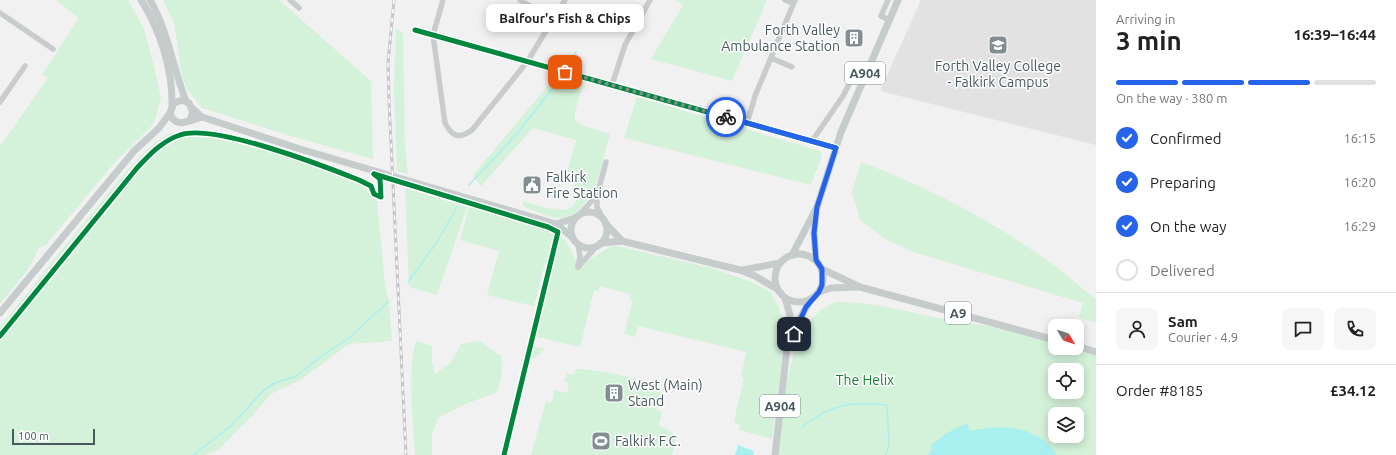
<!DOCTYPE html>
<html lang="en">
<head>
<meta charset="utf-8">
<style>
	body { margin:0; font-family:Ubuntu,sans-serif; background:#f6f6f6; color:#222; height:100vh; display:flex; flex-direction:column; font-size:15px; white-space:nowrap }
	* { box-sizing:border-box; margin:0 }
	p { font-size:13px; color:#767676 }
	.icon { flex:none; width:22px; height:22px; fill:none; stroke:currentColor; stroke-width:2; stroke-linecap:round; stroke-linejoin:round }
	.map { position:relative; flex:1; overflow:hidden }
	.sheet { display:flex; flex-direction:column; background:#fff; width:300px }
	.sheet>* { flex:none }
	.needle { width:26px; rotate:129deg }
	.controls { position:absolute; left:1048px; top:319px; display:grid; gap:8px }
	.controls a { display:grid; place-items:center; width:36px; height:36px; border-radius:8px; background:#fff; box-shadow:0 2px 10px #0003; font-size:20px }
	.scale { position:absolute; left:12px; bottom:10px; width:83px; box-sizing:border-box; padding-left:4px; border:2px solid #47585e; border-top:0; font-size:11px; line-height:14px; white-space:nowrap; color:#47585e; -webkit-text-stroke:3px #fff; paint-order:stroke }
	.pin { position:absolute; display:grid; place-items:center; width:34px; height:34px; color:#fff; margin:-17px; border-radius:8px; box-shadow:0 2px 6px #0006 }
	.courier { position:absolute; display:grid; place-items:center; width:40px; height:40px; margin:-20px; border:3px solid #2563eb; border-radius:50%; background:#fff; color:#222; box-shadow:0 1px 5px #0007 }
	.bubble { position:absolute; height:28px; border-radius:8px; background:#fff; box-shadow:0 2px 10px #0003; font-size:13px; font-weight:600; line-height:28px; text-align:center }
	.head em { font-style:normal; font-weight:600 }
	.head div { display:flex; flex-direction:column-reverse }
	.head { display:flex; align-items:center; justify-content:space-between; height:68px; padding:0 20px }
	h1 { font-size:26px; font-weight:600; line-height:30px }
	.bar { display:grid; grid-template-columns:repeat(4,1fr); gap:6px 4px; align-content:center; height:48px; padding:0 20px }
	.bar i { height:5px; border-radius:3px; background:#e0e0e0 }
	.bar .selected { background:#2563eb }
	.bar p { grid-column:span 4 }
	.line { display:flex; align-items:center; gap:10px; padding:0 20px; border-top:1px solid #e0e0e0 }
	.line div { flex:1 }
	.round { display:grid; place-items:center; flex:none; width:42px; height:42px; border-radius:8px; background:#f6f6f6 }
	ol { padding:0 20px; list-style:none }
	li { display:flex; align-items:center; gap:12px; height:44px }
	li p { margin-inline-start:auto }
	li .icon { padding:4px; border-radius:50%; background:#2563eb; color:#fff; stroke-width:4 }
	li:last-child { color:#767676 }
	li i { width:22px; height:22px; border:2px solid #e0e0e0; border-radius:50% }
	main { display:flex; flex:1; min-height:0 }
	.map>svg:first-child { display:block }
	.education { fill:#e3e2e3 }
	.green { fill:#d4f1d9; fill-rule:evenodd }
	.water { fill:#a8f0f0 }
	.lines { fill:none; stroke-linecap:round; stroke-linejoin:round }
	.stream { stroke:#a8f0f0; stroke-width:1.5 }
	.minor { stroke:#c8cccd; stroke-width:5.5 }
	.major { stroke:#c6cbcc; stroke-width:7 }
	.rail-casing { stroke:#c4c6c7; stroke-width:3 }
	.rail { stroke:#fff; stroke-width:1.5; stroke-dasharray:4.5; stroke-linecap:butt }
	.cycleway-casing { stroke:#fff; stroke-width:8 }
	.cycleway { stroke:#00873e; stroke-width:5 }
	.done { stroke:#828e91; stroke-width:4; stroke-dasharray:0 7.2 }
	.route { stroke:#2563eb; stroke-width:5 }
	.labels { text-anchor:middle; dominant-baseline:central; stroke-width:3; stroke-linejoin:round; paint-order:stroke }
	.shield { fill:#fff; stroke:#7e8a8e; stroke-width:1 }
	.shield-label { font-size:13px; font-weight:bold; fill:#47585e }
	.poi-label { font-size:14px; fill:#47585e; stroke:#fff; text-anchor:start }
	.park-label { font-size:14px; fill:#148334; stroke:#fff }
</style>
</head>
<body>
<main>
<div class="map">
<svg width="1096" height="455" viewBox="0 0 1096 455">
	<rect width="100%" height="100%" fill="#f1f1f1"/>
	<!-- education -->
	<path class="education" d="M921,0H1096V145L880,91Z"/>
	<!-- green -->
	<g class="green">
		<path d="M56,0H128L144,29L155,70L161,98L156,117L151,127L114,163L46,245L39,248L29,268L0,304V146L48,78L42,75L79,18Z"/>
		<path d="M163,0H279L371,81L373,159L294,137L202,108L187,89L182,76L174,23Z"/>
		<path d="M675,0H767L732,81L651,59L683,5Z"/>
		<path d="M396,28L403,34L405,148L408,174L397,171L394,90Z"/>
		<path d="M556,76L583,82L575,112V120L581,125L610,134C603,159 594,217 559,218C549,218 536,211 526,208L523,205V201C535,204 564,216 573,206C577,201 578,194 580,188L574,186L576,176L567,173L576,140L533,128L481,186L473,175Z"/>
		<path d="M637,97L820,151L822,155L811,185L624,138Z"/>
		<path d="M170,133H176L162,142L147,155L0,333V326C34,285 67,243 102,201C120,179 144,146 170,133Z"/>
		<path d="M192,134L216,135L281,154L342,175L357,182L366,190L377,201L385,286L389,301L392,341L349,344L302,379L271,394L253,415L220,448L206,455H0V341L126,186L152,158L168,142Z"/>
		<path d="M861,162C928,187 993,221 1051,263C1067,274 1081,288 1096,299V323L1079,317L1083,303L913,252L885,239L860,220L852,192Z"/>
		<path d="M405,188L467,207L437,295L409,287Z"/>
		<path d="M470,204L548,227C565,236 572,249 578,267L613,245L711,268L752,282L770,292L779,307L783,326L781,365L772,439L739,430L740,426L734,421L744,378L741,376L746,352L638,326L635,337L624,334L633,300L629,299L630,294L600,286L598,291L594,290L580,347L533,336L550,264L545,263L534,306L487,295L499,251L460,240Z"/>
		<path d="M836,302C875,302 912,313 950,320C985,326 1020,330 1055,340V348H1077L1096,352V455H776C776,436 780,418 784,400C790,365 797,316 836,302ZM1055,370H1077V392H1055ZM1055,414H1077V436H1055Z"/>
		<path d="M417,341L432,346V362L435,374L451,362L461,344L480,341L502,357L501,380L496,393L465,404L438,418L432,435V455H415C414,430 406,360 417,341Z"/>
		<path d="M532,346L545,349L533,359L528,357Z"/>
		<path d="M576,369C606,370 635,377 661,390L659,399L665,401L664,406L658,404L656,410L662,411L659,425L677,436L672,455H531L546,401L552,403L554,390L567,393L569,383L564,382L567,373L574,375Z"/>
	</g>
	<!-- water -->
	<g class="water">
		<path d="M967,423L970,431C1001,424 1038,425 1057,455H928L933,448L930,446L947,433Z"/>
		<path d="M738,445L754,451L753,455H735Z"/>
	</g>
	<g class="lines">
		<!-- stream -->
		<g class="stream">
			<path d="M573,58L576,52"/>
			<path d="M469,185L515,136L561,78"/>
			<path d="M408,282L437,242L457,207"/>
			<path d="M802,427C832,404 850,401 887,405L889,444L886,455"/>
			<path d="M193,455L231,426L264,390L275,383L295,377L304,370L320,357L350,337L389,301"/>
		</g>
		<!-- minor -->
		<g class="minor">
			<path d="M290,0L299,8"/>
			<path d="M443,0L433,35L445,123C452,136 458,140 472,130L527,62L565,0"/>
			<path d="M520,0L553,20"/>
			<path d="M785,0L793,3"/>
			<path d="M888,0L881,16L889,20"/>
			<path d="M0,13L53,49"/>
			<path d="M415,30L836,148"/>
			<path d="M771,58L792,67"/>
			<path d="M612,85L625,45L650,0"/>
			<path d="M0,102L25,66"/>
			<path d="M747,123L755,96L795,0"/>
			<path d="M812,141L843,96L859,65"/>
			<path d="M597,195L606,162"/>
			<path d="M580,214L597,195V207L602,217"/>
			<path d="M578,244L580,256L578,267"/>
			<path d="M578,267L596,247"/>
		</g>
		<!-- major -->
		<g class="major">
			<path d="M141,0C160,29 173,71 172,106"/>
			<path d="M150,0C168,31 173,68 186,101"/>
			<path d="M192,108L202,117L300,149L556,224L572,237"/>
			<path d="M190,120L193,112L189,103L182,100L174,103L170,113C175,130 190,120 202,117"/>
			<circle cx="589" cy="230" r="18"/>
			<path d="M556,224L575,218"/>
			<path d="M606,224L622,241"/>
			<path d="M601,243L622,241L740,270L755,276L777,289"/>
			<circle cx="799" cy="278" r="24"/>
			<path d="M792,255L817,207L841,132L898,0"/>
			<path d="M816,260L814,233L816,213"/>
			<path d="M822,269L860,287L1055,340"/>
			<path d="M742,270L780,263"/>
			<path d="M819,292L831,288L858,287"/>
			<path d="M0,313L134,151L159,128L170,113"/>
			<path d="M791,346L800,318L811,299"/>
			<path d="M1077,346L1096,352"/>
			<path d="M775,455L789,329L790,315L785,298"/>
		</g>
		<defs>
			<path id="rail" d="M394,0L388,63L389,101L406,455"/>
		</defs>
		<!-- rail casing -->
		<use href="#rail" class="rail-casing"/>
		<!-- rail -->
		<use href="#rail" class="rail"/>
		<defs>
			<g id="cycleway">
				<path d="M415,30L836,148"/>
				<path d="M374,174L548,227L558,232L504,455"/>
				<path d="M0,336L137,168C149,155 162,141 180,135C213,123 324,166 359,180L371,186L374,194L381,197L380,179L374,174"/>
			</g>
		</defs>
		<!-- cycleway casing -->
		<use href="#cycleway" class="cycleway-casing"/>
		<!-- cycleway -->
		<use href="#cycleway" class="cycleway"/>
	</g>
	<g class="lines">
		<!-- done -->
		<path class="done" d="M565,72L726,117"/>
		<!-- route -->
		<path class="route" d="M726,117L836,148L817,207L814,233L816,260L822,269V285L819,292L806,307L794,334"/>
	</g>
	<!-- icons -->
	<defs>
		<symbol id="building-square" viewBox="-11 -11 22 22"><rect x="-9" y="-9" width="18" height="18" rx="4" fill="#828e91" stroke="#fff"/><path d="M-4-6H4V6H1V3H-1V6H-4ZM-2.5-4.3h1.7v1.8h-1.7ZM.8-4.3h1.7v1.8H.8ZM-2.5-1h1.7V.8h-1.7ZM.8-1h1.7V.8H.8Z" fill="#fff"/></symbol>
		<symbol id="university-square" viewBox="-11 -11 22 22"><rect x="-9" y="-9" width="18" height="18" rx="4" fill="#828e91" stroke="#fff"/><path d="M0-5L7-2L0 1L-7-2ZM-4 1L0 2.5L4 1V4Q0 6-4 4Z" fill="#fff"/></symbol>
		<symbol id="civic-square" viewBox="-11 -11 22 22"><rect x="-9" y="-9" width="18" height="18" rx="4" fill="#828e91" stroke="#fff"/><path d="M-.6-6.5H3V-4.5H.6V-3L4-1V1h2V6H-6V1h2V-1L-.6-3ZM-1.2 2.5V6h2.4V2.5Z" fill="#fff"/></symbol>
		<symbol id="stadium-square" viewBox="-11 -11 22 22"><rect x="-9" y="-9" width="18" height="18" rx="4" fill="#828e91" stroke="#fff"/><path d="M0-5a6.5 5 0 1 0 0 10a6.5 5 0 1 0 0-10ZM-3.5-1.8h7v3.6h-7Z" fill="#fff"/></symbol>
	</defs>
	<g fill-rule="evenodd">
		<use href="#building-square" x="843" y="27" width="22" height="22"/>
		<use href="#university-square" x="987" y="34" width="22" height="22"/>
		<use href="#civic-square" x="521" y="174" width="22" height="22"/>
		<use href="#building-square" x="603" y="382" width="22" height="22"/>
		<use href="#stadium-square" x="590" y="430" width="22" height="22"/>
	</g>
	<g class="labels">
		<!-- shield labels -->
		<g class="shield">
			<rect x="845" y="62" width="40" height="22" rx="3"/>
			<rect x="945" y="302" width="26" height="22" rx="3"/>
			<rect x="760" y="395" width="40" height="22" rx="3"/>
		</g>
		<g class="shield-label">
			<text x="865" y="73">A904</text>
			<text x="958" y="313">A9</text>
			<text x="780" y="406">A904</text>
		</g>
		<!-- poi labels -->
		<g class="poi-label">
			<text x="840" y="30" text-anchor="end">Forth Valley<tspan x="840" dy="16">Ambulance Station</tspan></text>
			<text x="998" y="66" text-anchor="middle">Forth Valley College<tspan x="998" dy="16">- Falkirk Campus</tspan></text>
			<text x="546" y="177">Falkirk<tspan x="546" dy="16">Fire Station</tspan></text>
			<text x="628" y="385">West (Main)<tspan x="628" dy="16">Stand</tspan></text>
			<text x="615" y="441">Falkirk F.C.</text>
		</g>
		<!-- park labels -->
		<g class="park-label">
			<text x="865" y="380">The Helix</text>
		</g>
	</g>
</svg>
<div class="controls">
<a><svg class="needle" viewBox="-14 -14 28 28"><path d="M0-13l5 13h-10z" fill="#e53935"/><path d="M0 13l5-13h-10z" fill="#767676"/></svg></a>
<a><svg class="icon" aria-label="locate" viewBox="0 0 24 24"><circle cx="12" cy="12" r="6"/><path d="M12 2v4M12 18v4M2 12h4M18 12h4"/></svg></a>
<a><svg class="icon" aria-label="layers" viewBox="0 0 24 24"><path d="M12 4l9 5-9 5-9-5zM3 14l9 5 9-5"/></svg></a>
</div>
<div class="scale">100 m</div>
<div class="pin" style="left:565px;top:72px;background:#ea580c"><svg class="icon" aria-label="bag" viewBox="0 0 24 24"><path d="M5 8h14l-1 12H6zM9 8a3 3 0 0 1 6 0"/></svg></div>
<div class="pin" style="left:794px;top:334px;background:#1f2937"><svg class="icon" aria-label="home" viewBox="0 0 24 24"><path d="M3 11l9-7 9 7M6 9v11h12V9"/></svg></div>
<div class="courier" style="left:726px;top:117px"><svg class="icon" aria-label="bike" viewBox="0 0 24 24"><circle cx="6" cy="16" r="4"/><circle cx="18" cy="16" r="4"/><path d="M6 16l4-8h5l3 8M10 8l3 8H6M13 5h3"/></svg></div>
<div class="bubble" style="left:486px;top:4px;width:158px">Balfour's Fish &amp; Chips</div>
</div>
<section class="sheet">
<div class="head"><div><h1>3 min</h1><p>Arriving in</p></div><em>16:39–16:44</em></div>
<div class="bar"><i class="selected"></i><i class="selected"></i><i class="selected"></i><i></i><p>On the way · 380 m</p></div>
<ol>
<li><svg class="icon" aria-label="check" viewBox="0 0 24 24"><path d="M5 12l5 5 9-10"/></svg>Confirmed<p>16:15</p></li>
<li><svg class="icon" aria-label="check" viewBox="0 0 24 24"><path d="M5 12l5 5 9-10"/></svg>Preparing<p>16:20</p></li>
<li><svg class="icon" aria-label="check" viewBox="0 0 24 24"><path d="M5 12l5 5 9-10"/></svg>On the way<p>16:29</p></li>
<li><i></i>Delivered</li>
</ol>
<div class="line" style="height:72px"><a class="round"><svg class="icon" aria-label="person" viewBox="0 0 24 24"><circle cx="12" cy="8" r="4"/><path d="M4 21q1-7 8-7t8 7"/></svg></a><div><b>Sam</b><p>Courier · 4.9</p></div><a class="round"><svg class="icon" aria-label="chat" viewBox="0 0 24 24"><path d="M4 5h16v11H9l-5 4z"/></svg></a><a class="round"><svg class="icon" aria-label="phone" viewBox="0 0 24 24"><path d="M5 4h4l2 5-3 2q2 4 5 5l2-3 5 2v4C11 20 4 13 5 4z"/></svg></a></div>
<div class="line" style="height:52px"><div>Order #8185</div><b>£34.12</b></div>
</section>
</main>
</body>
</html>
